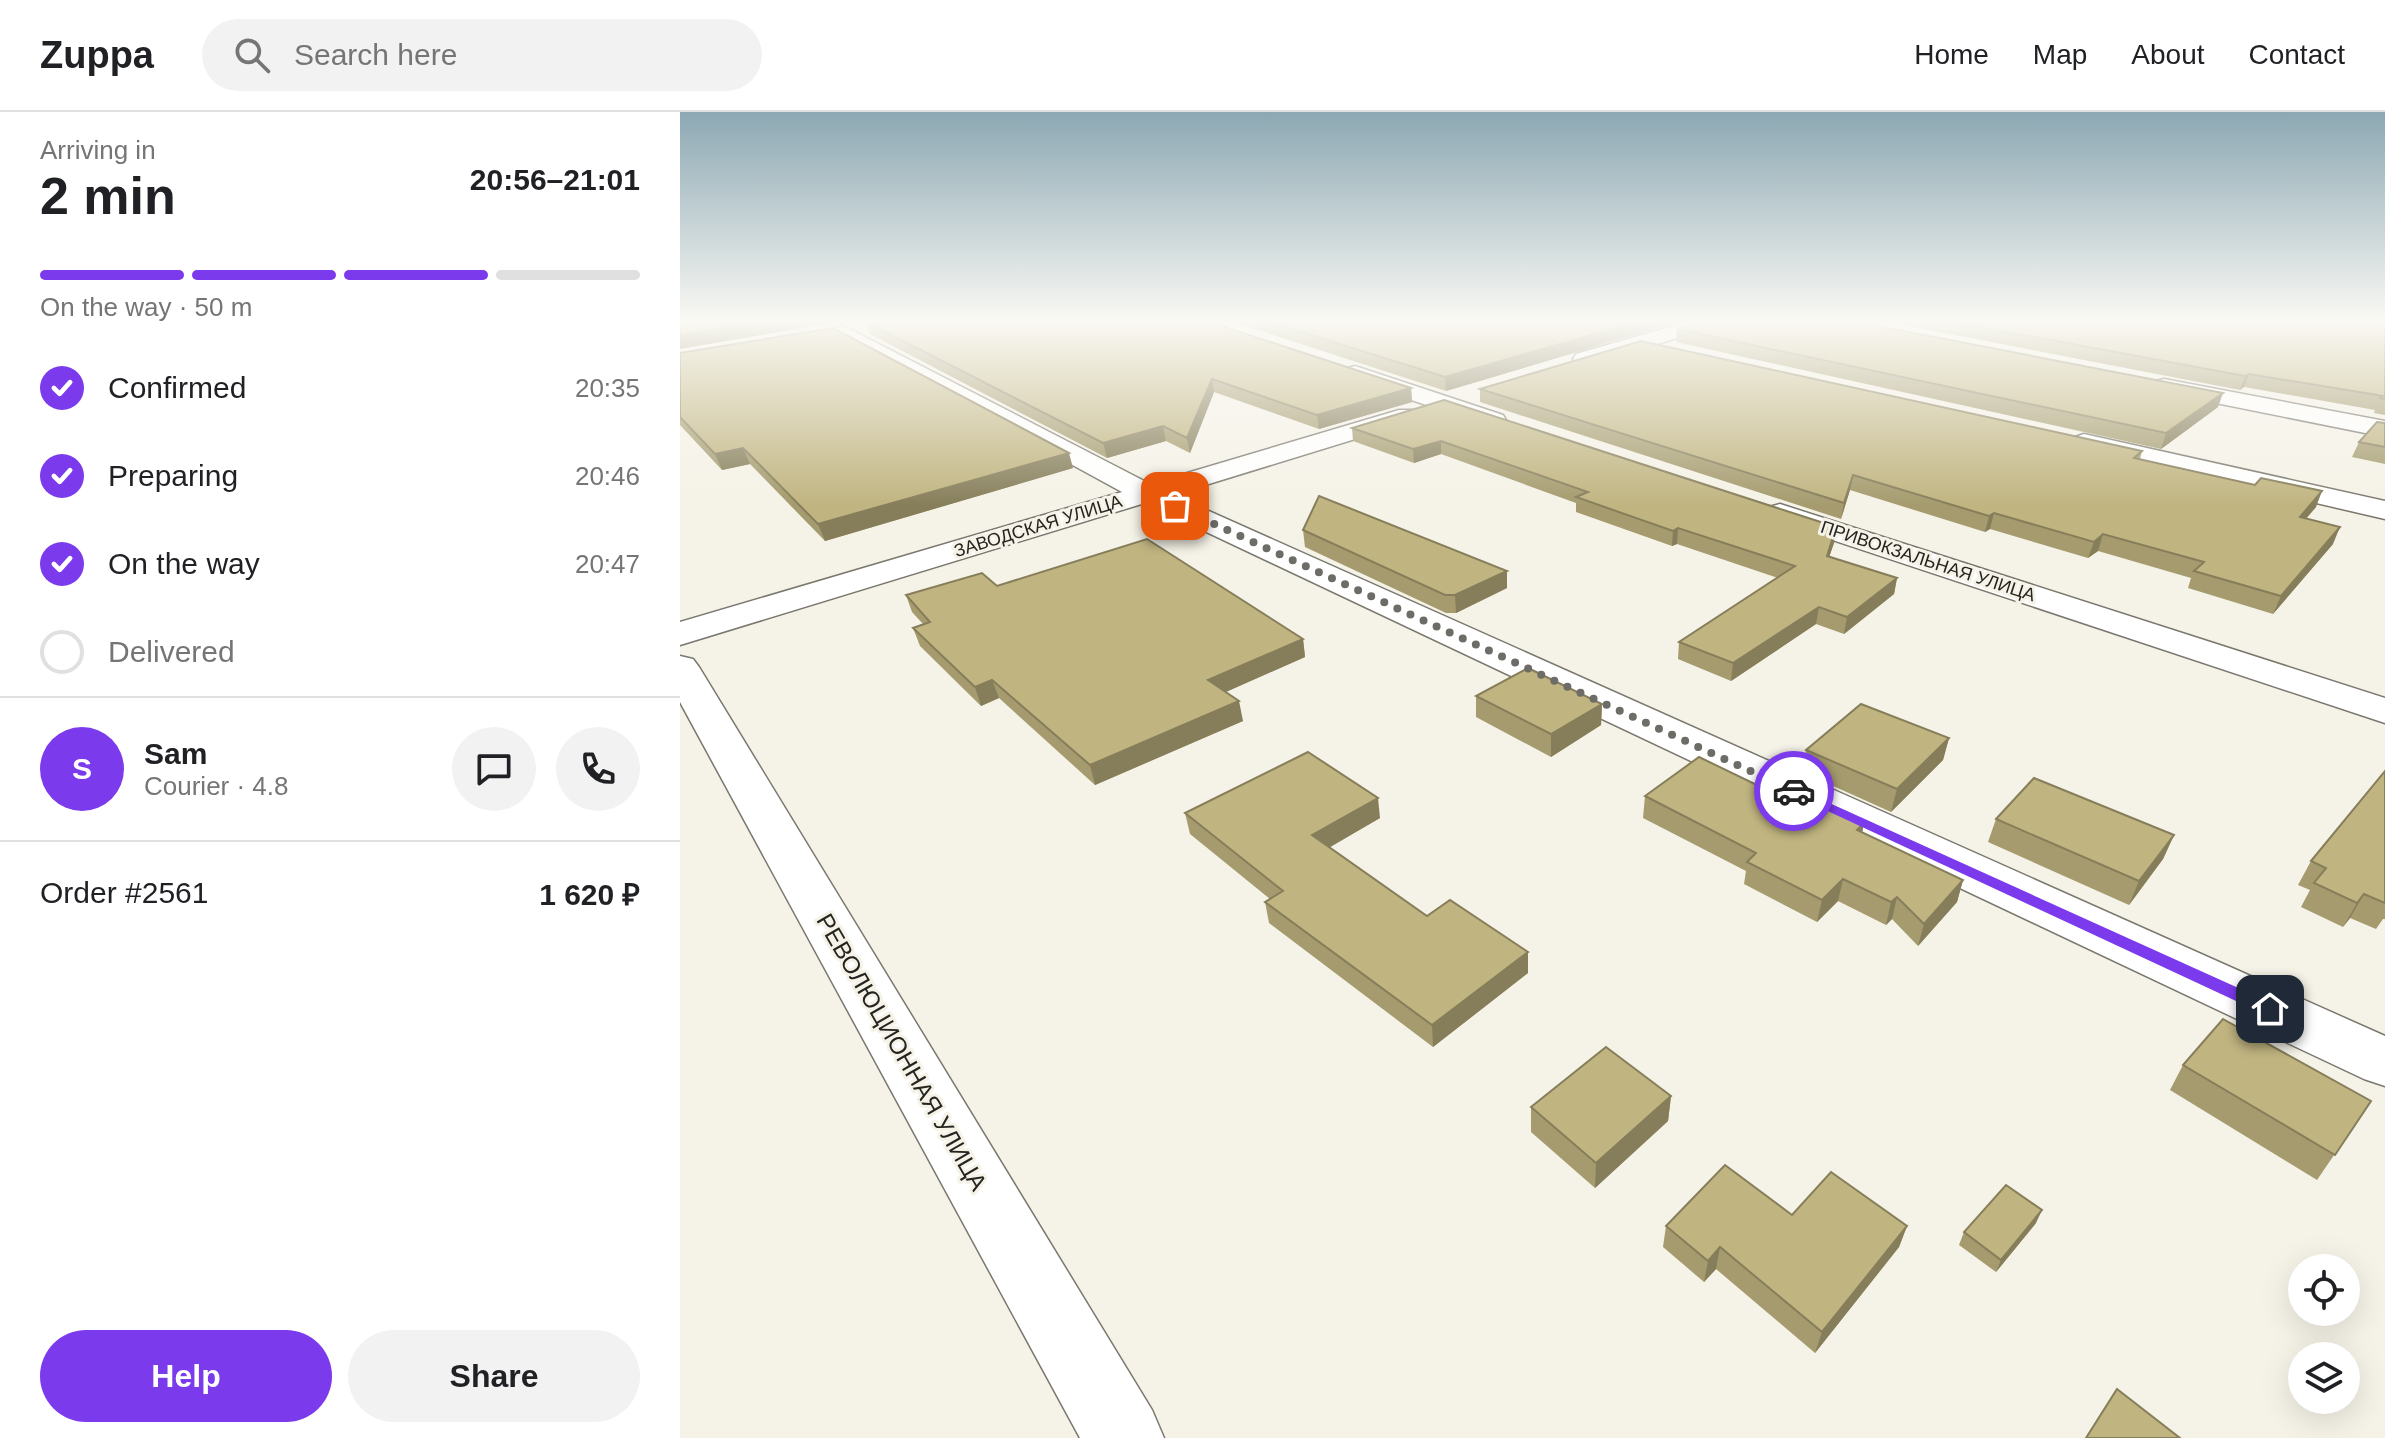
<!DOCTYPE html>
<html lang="en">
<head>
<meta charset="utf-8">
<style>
	body { margin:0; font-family:Helvetica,sans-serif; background:#f2f2f2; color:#202124; height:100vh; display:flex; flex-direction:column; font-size:30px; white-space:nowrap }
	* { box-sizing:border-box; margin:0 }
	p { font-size:26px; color:#757577 }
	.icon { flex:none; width:44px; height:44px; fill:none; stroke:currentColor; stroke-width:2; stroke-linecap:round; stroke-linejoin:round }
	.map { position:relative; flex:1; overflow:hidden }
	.sheet { display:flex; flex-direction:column; background:#fff; width:680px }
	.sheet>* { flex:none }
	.tools { position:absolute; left:1608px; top:1142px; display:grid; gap:16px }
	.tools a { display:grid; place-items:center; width:72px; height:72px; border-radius:50%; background:#fff; box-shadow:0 8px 32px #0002; font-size:40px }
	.pin { position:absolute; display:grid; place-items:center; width:68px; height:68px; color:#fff; margin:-34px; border-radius:16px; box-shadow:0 4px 12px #0006 }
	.courier { position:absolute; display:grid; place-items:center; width:80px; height:80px; margin:-40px; border:6px solid #7c3aed; border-radius:50%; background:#fff; color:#222; box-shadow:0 2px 10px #0007 }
	.head em { font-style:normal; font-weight:600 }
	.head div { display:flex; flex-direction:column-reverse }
	.head { display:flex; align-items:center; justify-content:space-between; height:136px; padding:0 40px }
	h1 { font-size:52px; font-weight:600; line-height:60px }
	.bar { display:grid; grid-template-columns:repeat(4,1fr); gap:12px 8px; align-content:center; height:96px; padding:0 40px }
	.bar i { height:10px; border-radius:6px; background:#e0e0e0 }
	.bar .on { background:#7c3aed }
	.bar p { grid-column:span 4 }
	.line { display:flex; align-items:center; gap:20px; padding:0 40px; border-top:2px solid #e0e0e0 }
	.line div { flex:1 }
	.round { display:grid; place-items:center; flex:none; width:84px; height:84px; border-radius:42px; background:#f2f2f2 }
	ol { padding:0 40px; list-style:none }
	li { display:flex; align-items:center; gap:24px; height:88px }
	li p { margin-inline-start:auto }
	li .icon { padding:8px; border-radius:50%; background:#7c3aed; color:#fff; stroke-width:4 }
	li:last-child { color:#757577 }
	li i { width:44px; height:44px; border:4px solid #e0e0e0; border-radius:50% }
	.primary-button { display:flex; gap:16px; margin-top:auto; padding:16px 40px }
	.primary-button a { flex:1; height:92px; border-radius:48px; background:#7c3aed; color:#fff; font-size:32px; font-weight:600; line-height:92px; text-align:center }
	.primary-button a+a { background:#f2f2f2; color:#202124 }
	header { display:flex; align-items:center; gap:48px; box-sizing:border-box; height:112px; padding:0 40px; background:#fff; border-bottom:2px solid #e0e0e0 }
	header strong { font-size:38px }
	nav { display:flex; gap:44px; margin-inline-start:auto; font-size:28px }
	.search { width:560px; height:72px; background:#f2f2f2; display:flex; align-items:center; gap:20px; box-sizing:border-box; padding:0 28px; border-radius:44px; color:#757577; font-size:30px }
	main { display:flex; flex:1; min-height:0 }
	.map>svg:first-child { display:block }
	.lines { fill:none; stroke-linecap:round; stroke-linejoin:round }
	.street-casing { stroke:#7a786e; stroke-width:3 }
	.secondary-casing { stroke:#7a786e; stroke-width:3 }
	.street { fill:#fff; fill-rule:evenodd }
	.secondary { fill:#fff; fill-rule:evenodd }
	.wall { fill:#a59b6e }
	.shaded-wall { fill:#867e5a }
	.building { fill:#c0b480; stroke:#867e5a; stroke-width:2 }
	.route { fill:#7c3aed }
	.done { stroke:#6e6c66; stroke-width:8; stroke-dasharray:0 14.4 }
	.labels { text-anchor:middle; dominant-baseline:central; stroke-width:6; stroke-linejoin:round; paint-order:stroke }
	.far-street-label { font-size:18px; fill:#252420; stroke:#f5f2e7 }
	.near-street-label { font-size:24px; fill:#252420; stroke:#f5f2e7 }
</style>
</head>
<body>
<header>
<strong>Zuppa</strong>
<div class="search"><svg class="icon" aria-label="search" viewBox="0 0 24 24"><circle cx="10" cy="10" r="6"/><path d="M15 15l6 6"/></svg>Search here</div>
<nav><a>Home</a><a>Map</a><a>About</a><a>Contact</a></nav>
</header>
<main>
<section class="sheet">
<div class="head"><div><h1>2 min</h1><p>Arriving in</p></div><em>20:56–21:01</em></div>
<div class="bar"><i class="on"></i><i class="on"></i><i class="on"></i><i></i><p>On the way · 50 m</p></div>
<ol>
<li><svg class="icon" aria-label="check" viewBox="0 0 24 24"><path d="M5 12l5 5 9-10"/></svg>Confirmed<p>20:35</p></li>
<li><svg class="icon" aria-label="check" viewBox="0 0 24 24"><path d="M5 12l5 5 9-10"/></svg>Preparing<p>20:46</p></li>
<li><svg class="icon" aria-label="check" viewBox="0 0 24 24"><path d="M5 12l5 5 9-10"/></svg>On the way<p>20:47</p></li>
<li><i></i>Delivered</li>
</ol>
<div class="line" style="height:144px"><b class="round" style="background:#7c3aed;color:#fff">S</b><div><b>Sam</b><p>Courier · 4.8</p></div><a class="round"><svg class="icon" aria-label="chat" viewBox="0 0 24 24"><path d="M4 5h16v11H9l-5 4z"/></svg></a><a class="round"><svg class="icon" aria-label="phone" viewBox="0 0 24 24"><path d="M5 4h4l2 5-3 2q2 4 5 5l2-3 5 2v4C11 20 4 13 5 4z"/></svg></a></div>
<div class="line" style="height:104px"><div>Order #2561</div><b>1 620 ₽</b></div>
<div class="primary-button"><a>Help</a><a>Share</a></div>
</section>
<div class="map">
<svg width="1705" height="1326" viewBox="0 0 1705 1326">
	<rect width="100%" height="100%" fill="#f5f2e7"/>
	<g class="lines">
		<defs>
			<g id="street">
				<path d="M1014,208H1046L1043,212L912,252H896L893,247L896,242Z"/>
				<path d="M162,213L470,372L719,298H737L740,303L737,308L493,383L1705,924V974L1684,967L465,391L0,533V510L442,380L155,223L152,219Z"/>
				<path d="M675,254L823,303L826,308L823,313H805L667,266L664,261L667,256Z"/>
				<path d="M1484,267L1705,309V325L1476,279L1473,274L1476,269Z"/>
				<path d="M1404,322L1705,389V407L1395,335L1391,330L1395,325Z"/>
				<path d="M1100,392L1705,586V611L1089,407L1085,401L1089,395Z"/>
			</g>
			<path id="secondary" d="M0,544L13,547L19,555L472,1298L484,1326H400L0,590Z"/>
		</defs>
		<!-- street casing -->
		<use href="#street" class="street-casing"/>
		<!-- secondary casing -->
		<use href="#secondary" class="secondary-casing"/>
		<!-- street -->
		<use href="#street" class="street"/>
		<!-- secondary -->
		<use href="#secondary" class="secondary"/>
	</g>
	<!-- wall -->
	<g class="wall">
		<path d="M547,208H1004L766,279Z"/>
		<path d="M1197,208H1705V303L1694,301L1695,298L1564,275L1560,278Z"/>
		<path d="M186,210L731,276L732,290L639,317L534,280L510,341L486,329L427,346L190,222Z"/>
		<path d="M997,217L1538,295L1481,337L996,230Z"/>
		<path d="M0,241L393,356L145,429L70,352L42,358L0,313Z"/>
		<path d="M800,277L1462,339L1460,347L1636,395L1626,407L1653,432L1593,502L1508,476L1511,466L1418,439L1408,446L1310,417L1305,420L1170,378L1161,407L800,290Z"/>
		<path d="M764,288L1154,431L1149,445L1217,466L1214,482L1164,522L1136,512L1051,569L998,547L999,530L1098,466L997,432L992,434L896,400V391L761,342L734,351L673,329L672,316Z"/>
		<path d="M1705,311V352L1672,345L1679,330Z"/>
		<path d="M623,418L827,459V476L776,501H766L625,435Z"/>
		<path d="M317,474L623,527L625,545L546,580L563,609L415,673L319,586L301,594L240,534L233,516L243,512L232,500L226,483Z"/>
		<path d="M796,584L922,592L921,613L871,645L796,605Z"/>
		<path d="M1269,626L1263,648L1211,700L1122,660L1126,638Z"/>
		<path d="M1705,659V807H1703L1696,817L1670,806L1663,815L1621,795L1630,778L1618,773L1631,749Z"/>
		<path d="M1083,676L1184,711L1182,721L1283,768L1277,790L1238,834L1212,807L1206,813L1158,789L1137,810L1064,772L1066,759L963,706L965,684Z"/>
		<path d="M505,701L700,706L649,735L747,804L848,861L753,935L589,811L585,790L590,787L510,722Z"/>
		<path d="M1316,707L1494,723L1483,747L1449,793L1308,730Z"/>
		<path d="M1503,953L1691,989L1637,1068L1490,978Z"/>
		<path d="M991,984L988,1009L915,1076L851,1020V995Z"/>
		<path d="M1112,1103L1227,1114L1219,1135L1135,1241L1036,1157L1024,1170L983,1135L986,1114Z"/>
		<path d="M1356,1111L1316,1160L1279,1133L1284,1120Z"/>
	</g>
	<!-- shaded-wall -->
	<g class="shaded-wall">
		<path d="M92,208H167L0,237V223Z"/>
		<path d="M964,208H1004L766,279L765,265Z"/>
		<path d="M1569,262L1564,275L1560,278L1565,264Z"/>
		<path d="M532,267L534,280L510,341L507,326Z"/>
		<path d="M731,276L732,290L639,317L637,303Z"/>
		<path d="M1543,281L1538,295L1481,337L1486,321Z"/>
		<path d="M483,314L486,329L427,346L423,331Z"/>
		<path d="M761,329V342L734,351L733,337Z"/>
		<path d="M63,336L70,352L42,358L35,342Z"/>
		<path d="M389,341L393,356L145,429L138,412Z"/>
		<path d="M1173,363L1170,378L1161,407L1164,391Z"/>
		<path d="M1642,379L1636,395L1613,421L1620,405Z"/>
		<path d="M1314,401L1310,417L1305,420L1309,404Z"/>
		<path d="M1156,415L1154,431L1144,460L1147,444Z"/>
		<path d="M1660,415L1653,432L1593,502L1601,484Z"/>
		<path d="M998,416L997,432L992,434L993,419Z"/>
		<path d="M1423,422L1418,439L1408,446L1414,430Z"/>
		<path d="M827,459V476L776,501L775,483Z"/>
		<path d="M1217,466L1214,482L1164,522L1167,505Z"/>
		<path d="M1139,495L1136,512L1051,569L1053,551Z"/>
		<path d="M623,527L625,545L532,586L528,568Z"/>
		<path d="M312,568L319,586L301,594L295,575Z"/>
		<path d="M559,589L563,609L415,673L410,653Z"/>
		<path d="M922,592L921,613L871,645V622Z"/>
		<path d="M1269,626L1263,648L1211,700L1217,677Z"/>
		<path d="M698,686L700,706L635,744L632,723Z"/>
		<path d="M1184,711L1180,732L1177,718Z"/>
		<path d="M1494,723L1483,747L1449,793L1459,769Z"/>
		<path d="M1163,767L1158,789L1137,810L1142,788Z"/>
		<path d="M1283,768L1277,790L1238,834L1244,812Z"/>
		<path d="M1684,782L1670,806L1663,815L1677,791Z"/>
		<path d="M1217,785L1212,807L1206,813L1211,790Z"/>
		<path d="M848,840V861L753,935L752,913Z"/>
		<path d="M991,984L988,1009L915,1076L916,1051Z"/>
		<path d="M1362,1098L1356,1111L1316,1160L1321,1148Z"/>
		<path d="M1227,1114L1219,1135L1135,1241L1142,1220Z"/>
		<path d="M1040,1135L1036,1157L1024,1170L1028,1149Z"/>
	</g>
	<!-- building -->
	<g class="building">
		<path d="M0,208H92L0,223Z"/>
		<path d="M196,208H523L731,276L637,303L532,267L507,326L483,314L423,331L186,210Z"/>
		<path d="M583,208H964L765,265Z"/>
		<path d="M1027,208H1167L1543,281L1486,321L997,217Z"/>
		<path d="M1262,208H1705V287L1700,286L1703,284L1569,262L1565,264Z"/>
		<path d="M153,216L389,341L138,412L63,336L35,342L0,305V241Z"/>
		<path d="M961,229L1462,339L1454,346L1575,373L1581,366L1642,379L1620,405L1660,415L1601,484L1514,459L1524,450L1423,422L1414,430L1314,401L1309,404L1173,363L1164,391L800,277Z"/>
		<path d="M764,288L1156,415L1147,444L1217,466L1167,505L1139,495L1053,551L999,530L1115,454L998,416L993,419L896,385L908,380L761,329L733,337L672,316Z"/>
		<path d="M1697,310L1705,311V335L1679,330Z"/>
		<path d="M639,384L827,459L775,483H765L623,418Z"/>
		<path d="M467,427L623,527L528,568L559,589L410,653L312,568L295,575L233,516L250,510L226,483L302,461L317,474Z"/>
		<path d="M848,556L922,592L871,622L796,584Z"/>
		<path d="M1181,592L1269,626L1217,677L1126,638Z"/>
		<path d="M628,640L698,686L632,723L747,804L770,788L848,840L752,913L585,790L603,779L505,701Z"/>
		<path d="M1019,645L1083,676L1092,668L1184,711L1177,718L1283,768L1244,812L1217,785L1211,790L1163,767L1142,788L1067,750L1076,741L965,684Z"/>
		<path d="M1705,659V791L1684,782L1677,791L1634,771L1646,756L1631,749Z"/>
		<path d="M1354,666L1494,723L1459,769L1316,707Z"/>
		<path d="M1543,907L1691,989L1655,1043L1503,953Z"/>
		<path d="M926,935L991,984L916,1051L851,995Z"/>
		<path d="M1045,1053L1112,1103L1151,1060L1227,1114L1142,1220L1040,1135L1028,1149L986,1114Z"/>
		<path d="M1326,1073L1362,1098L1321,1148L1284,1120Z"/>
		<path d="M1437,1277L1500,1326H1406Z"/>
	</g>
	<!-- sky -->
	<linearGradient id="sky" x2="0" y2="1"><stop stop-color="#8ca8b3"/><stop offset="0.53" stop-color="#faf9f4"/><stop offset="1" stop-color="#faf9f4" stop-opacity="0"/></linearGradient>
	<rect width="1705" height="394" fill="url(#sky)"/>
	<!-- route -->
	<path class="route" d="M1114,675L1596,893L1598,897L1596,902H1584L1109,681V676Z"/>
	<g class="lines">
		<!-- done -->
		<path class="done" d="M495,394L1114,679"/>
	</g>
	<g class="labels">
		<!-- far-street labels -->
		<g class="far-street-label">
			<text transform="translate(358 414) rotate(-17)">ЗАВОДСКАЯ УЛИЦА</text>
			<text transform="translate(1248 449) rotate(18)">ПРИВОКЗАЛЬНАЯ УЛИЦА</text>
		</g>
		<!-- near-street labels -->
		<g class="near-street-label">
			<text transform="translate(222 940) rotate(60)">РЕВОЛЮЦИОННАЯ УЛИЦА</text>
		</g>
	</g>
</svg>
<div class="tools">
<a><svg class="icon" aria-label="locate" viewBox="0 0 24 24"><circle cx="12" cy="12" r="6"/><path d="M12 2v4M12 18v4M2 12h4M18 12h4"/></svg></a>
<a><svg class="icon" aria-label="layers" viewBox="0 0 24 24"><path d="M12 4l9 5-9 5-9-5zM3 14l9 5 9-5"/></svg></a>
</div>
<div class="pin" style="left:495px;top:394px;background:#ea580c"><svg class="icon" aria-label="bag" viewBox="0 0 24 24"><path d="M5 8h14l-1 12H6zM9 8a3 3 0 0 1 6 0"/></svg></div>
<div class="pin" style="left:1590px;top:897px;background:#1f2937"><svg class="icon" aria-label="home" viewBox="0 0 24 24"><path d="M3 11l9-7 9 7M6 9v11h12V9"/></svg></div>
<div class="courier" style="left:1114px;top:679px"><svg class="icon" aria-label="car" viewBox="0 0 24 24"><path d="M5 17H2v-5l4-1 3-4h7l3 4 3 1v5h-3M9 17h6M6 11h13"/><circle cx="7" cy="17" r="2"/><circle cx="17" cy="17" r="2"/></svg></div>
</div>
</main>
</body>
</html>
